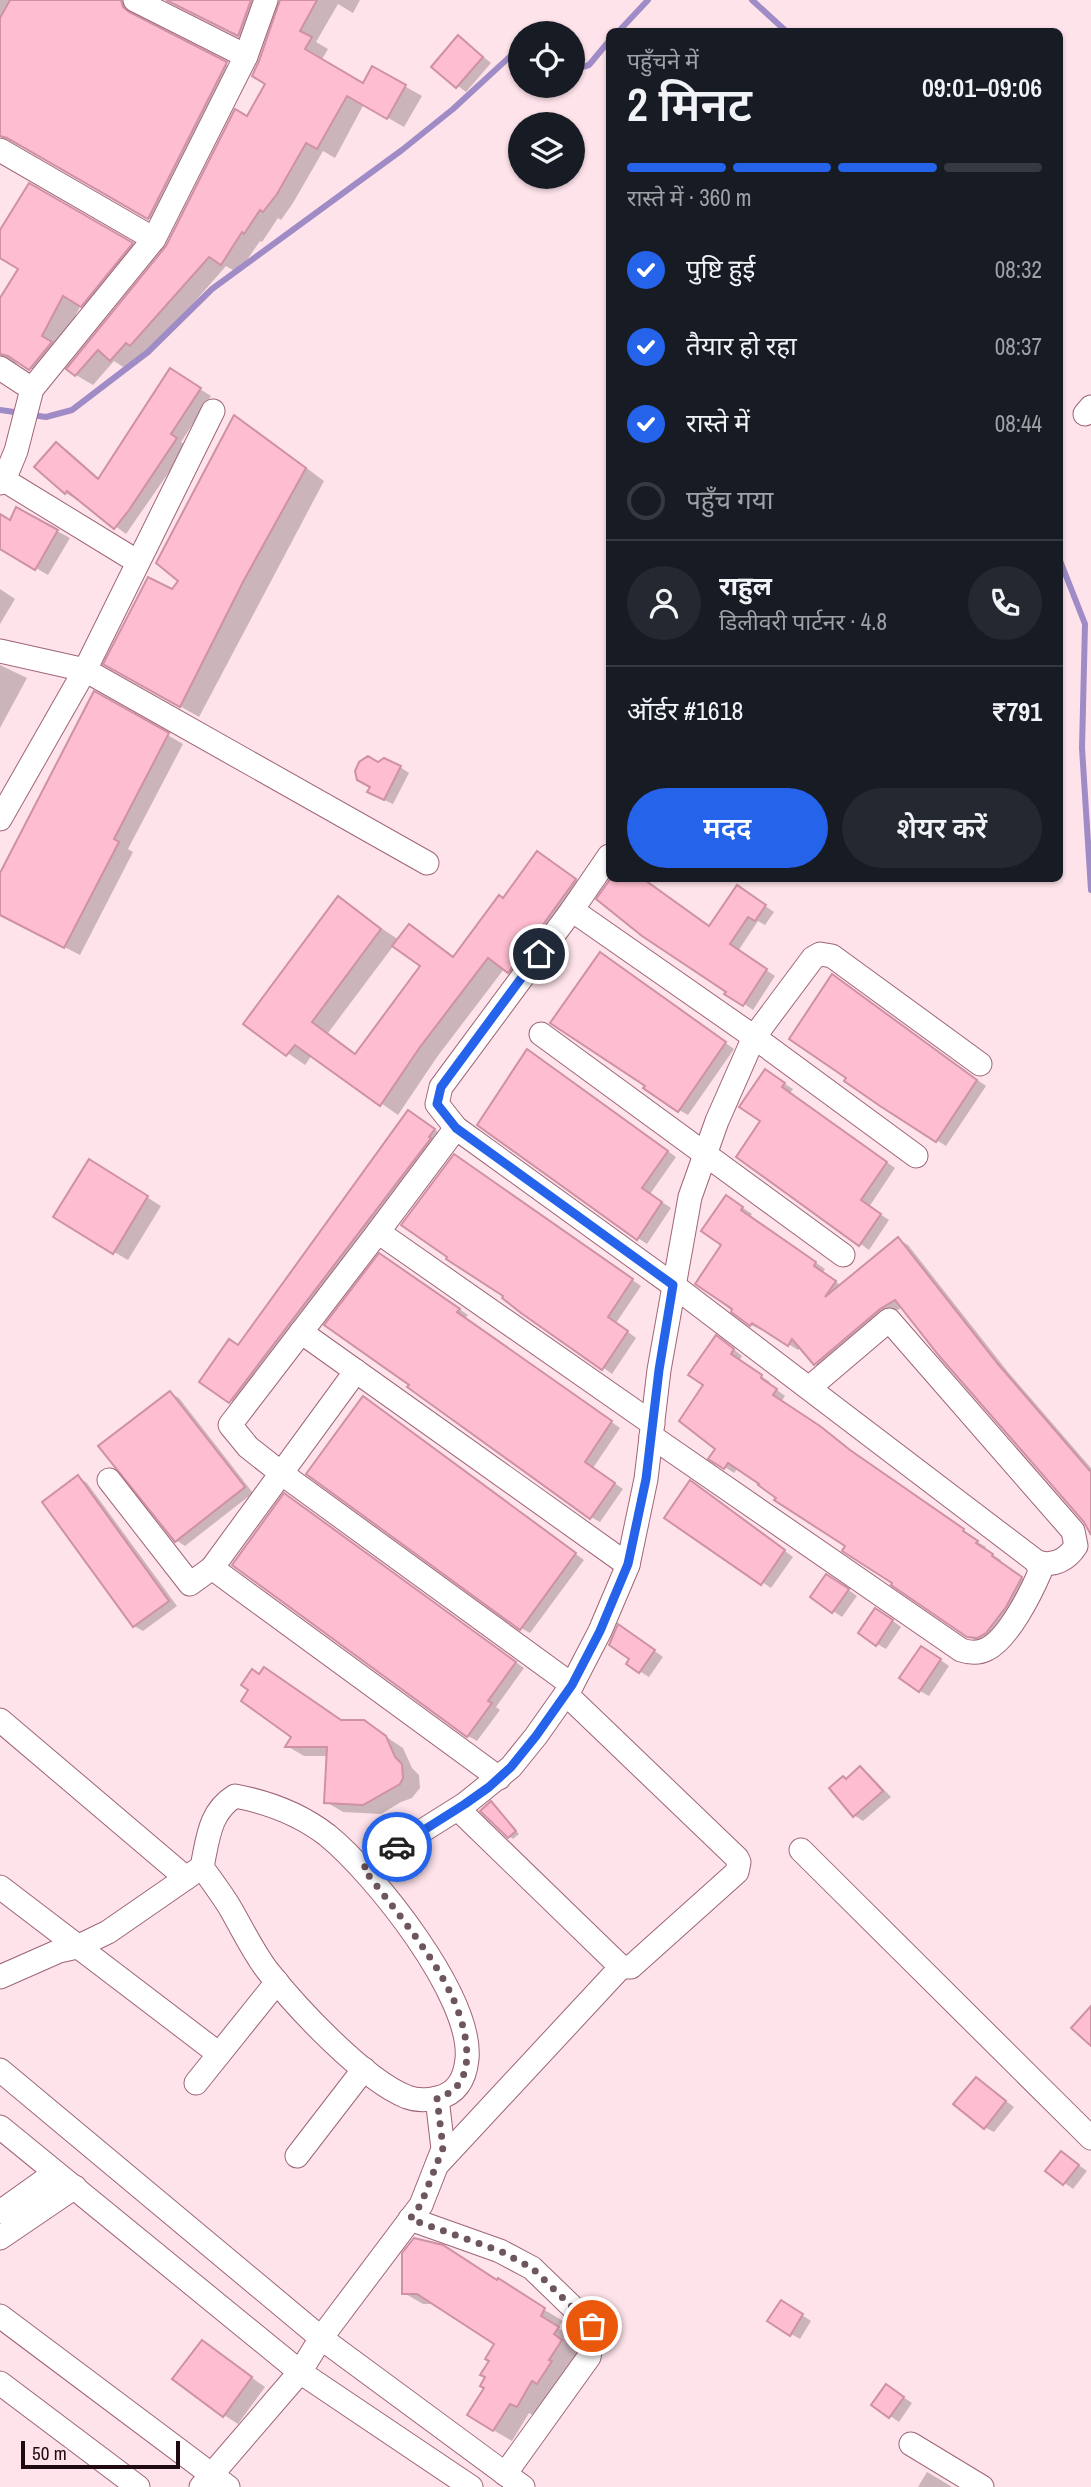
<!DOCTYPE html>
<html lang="hi">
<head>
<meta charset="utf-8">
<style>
	body { margin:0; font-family:"Archivo Narrow","Noto Sans Devanagari",sans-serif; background:#242831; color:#f1f3f6; height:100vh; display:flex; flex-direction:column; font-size:26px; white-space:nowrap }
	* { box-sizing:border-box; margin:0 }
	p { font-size:23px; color:#9ea1a6 }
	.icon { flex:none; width:38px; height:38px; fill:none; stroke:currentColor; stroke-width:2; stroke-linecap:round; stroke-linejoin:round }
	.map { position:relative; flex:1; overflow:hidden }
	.sheet { position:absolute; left:606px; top:28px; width:457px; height:854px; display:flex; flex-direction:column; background:#171b24; border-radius:10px; box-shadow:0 2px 5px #0004 }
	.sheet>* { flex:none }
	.fabs { position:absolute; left:508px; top:21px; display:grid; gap:14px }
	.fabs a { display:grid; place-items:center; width:77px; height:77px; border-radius:50%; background:#171b24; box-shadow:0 2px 5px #0004; font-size:35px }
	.scale { position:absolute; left:21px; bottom:18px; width:159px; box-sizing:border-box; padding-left:7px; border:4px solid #1f0a11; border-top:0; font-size:19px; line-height:24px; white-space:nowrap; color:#1f0a11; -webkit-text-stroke:5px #fee3ea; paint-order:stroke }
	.pin { position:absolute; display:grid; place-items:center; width:60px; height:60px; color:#fff; margin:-30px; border:4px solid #fff; border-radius:50%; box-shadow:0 2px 7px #0007 }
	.courier { position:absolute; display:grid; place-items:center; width:70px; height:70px; margin:-35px; border:5px solid #2563eb; border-radius:50%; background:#fff; color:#222; box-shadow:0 2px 9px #0007 }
	.summary em { font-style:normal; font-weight:600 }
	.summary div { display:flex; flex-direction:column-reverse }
	.summary { display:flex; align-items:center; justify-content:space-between; height:119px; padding:0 21px }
	h1 { font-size:46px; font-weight:600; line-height:52px }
	.bar { display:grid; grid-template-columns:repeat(4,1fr); gap:10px 7px; align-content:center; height:84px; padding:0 21px }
	.bar i { height:9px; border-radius:5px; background:#363941 }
	.bar .on { background:#2563eb }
	.bar p { grid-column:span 4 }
	.line { display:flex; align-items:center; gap:18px; padding:0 21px; border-top:2px solid #363941 }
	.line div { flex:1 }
	.round { display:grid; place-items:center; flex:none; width:74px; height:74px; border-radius:37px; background:#242831 }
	ol { padding:0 21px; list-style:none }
	li { display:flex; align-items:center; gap:21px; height:77px }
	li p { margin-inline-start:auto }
	li .icon { padding:7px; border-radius:50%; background:#2563eb; color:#fff; stroke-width:4 }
	li:last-child { color:#9ea1a6 }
	li i { width:38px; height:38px; border:4px solid #363941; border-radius:50% }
	.button { display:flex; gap:14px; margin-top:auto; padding:14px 21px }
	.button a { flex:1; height:80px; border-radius:42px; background:#2563eb; color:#fff; font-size:28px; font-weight:600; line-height:80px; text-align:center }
	.button a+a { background:#242831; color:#f1f3f6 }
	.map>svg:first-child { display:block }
	.shadow { fill:#0003; fill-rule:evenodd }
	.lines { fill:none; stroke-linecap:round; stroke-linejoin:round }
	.stream { stroke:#9f8bc6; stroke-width:6 }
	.building { fill:#febdd0; stroke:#cf91a4; stroke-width:2 }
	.minor-casing { stroke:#9f6577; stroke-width:25 }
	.minor { stroke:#fff; stroke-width:23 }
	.done { stroke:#6d565d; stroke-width:7; stroke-dasharray:0 12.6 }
	.route { stroke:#2563eb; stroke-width:9 }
</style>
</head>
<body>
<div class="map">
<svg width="1091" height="2487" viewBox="0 0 1091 2487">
	<rect width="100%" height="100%" fill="#fee3ea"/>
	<!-- shadow -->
	<g class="shadow">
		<path d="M0,0H11L0,17Z"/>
		<path d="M20,0H144L138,12L144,22L243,73L166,228L26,147L17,145L0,136V36Z"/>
		<path d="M167,0H273L256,45Z"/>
		<path d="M281,0H360L353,13L338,4L316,42L328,49L321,61L363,85L373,68L422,96L404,127L364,104L335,158L323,151L293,203L281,220L278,218L262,242L260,241L238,273L226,266L148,355L144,352L128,370L114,361L93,385L76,375L166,249L268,83Z"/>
		<path d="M459,37L491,63L466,92L433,67Z"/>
		<path d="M29,185L149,254L99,316L81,305L59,347L35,371L20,363L13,364L0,357V301L21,269L0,256V233Z"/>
		<path d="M181,377L211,396L181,442L187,446L126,534L78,498L77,500L66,493L56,444L67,450L100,479Z"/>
		<path d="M234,417L253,428L324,481L199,717L106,664L173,592L180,581Z"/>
		<path d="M17,509L70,538L48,575L0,547V516L10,522Z"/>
		<path d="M0,589L15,599L0,624Z"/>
		<path d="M0,665L27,678L0,728Z"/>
		<path d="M95,693L183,744L128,849L133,852L80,955L0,914V876Z"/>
		<path d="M378,764L400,767L409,773L393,804L378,797L372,786Z"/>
		<path d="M538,853L592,891L526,982L504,969L437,1057L398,1115L312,1055L305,1065L246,1024L338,899L399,940L409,926L455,957L503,900ZM394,945L422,966L356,1054L328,1033Z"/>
		<path d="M746,893L774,912L765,925L758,921L738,951L775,976L753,1010L643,934L710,928Z"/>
		<path d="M609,959L734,1049L688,1115L679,1110Z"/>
		<path d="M833,976L986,1086L946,1146L881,1105Z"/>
		<path d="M536,1057L676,1157L650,1194L671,1208L647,1244L638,1238Z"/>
		<path d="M774,1077L793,1089L790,1093L895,1168L869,1207L889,1220L869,1250L738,1156L762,1120Z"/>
		<path d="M418,1118L444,1136L240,1407L202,1382L239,1346Z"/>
		<path d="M464,1161L641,1286L616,1323L636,1338L612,1374L506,1295Z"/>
		<path d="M104,1170L161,1206L128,1260L114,1252Z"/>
		<path d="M736,1203L752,1214L750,1217L825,1269L823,1273L842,1286L898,1239L908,1245L1008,1372L1091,1468V1533L1085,1521L903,1307L890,1314L825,1370L815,1364L801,1347L798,1350L762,1328L761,1330L751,1325L697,1284L724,1245Z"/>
		<path d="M389,1261L468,1315L465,1318L620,1428L593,1468L623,1489L600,1522L591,1517Z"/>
		<path d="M725,1342L742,1356L739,1361L770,1382L769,1384L785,1396L781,1402L830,1433L860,1458L972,1536L971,1538L986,1547L984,1549L1001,1560L1000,1562L1031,1584L1002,1631L978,1642L968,1636L848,1546L738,1468L734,1473L711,1458L717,1449L706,1385Z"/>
		<path d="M170,1393L179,1398L253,1493L185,1546L176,1540Z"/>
		<path d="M373,1404L584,1560L530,1633L521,1628Z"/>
		<path d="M78,1477L87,1483L177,1606L143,1631L134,1626Z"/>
		<path d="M699,1487L793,1557L771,1588L666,1518Z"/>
		<path d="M294,1500L524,1668L496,1707L500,1710L477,1741L468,1736Z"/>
		<path d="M836,1581L857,1596L842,1617L812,1597Z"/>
		<path d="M885,1615L901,1627L886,1649L877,1644Z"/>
		<path d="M628,1632L663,1657L649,1677L628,1664L632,1658Z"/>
		<path d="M931,1653L949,1666L929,1696L920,1691Z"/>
		<path d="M264,1669L344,1722H364L403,1748L412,1768L419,1775L420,1788L412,1798L401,1802L381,1814L343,1812L326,1802L328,1756H304L287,1746L293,1736L260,1676Z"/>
		<path d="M860,1768L869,1774L891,1797L863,1821L854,1815Z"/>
		<path d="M491,1803L519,1834L513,1839L509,1836Z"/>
		<path d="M976,2079L1014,2107L994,2132L984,2127Z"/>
		<path d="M1070,2159L1087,2171L1073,2189L1048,2171Z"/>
		<path d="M498,2282L563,2321L558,2328L577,2339L572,2347L580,2352L536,2417L529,2413L512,2441L493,2430L486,2388L496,2343L436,2304H423L404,2293Z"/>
		<path d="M790,2307L811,2321L800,2339L791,2334Z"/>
		<path d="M202,2342L265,2387L238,2424L224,2415Z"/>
		<path d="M896,2392L912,2403L899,2422L874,2405Z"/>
		<path d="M927,2472L939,2479L952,2487H918Z"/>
	</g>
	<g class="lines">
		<!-- stream -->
		<g class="stream">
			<path d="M752,0L787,32"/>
			<path d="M618,32L648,0"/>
			<path d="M572,70L589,65L609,41"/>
			<path d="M0,410L21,413"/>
			<path d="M32,415L46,417L72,410L148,352L212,289L402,150L453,109L516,51L520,53"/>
			<path d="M1059,558L1085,624L1082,748L1091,890"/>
		</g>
	</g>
	<!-- building -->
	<g class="building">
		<path d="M10,0H121L123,7L129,12L227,62L148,219L7,138L0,136V18Z"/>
		<path d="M166,0H251L238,36Z"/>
		<path d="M280,0H317L300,31L312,37L305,49L363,83L372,66L406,85L387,119L347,96L317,149L306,143L277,194L263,212L260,210L244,234L242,232L221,265L209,257L130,346L126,343L110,361L98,350L75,376L66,369L166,246L235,109L247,116L265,84L252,76L259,61Z"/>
		<path d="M458,35L483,57L456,88L431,67Z"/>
		<path d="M29,183L133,243L81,307L63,296L42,336L52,342L29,370L8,356L0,354V298L18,269L0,258V230Z"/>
		<path d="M170,368L201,388L171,434L177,438L129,510L114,529L67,491L65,494L34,467L56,442L98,479Z"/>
		<path d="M234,415L306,468L244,580L180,707L103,664L148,577L172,589L178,581L156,563Z"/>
		<path d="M16,507L58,530L35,570L0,549V514L10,520Z"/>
		<path d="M94,691L169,733L114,839L119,842L64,948L0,915V873Z"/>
		<path d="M368,756L378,762L384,758L401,766L384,800L367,792L370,787L357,780L355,771L359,762Z"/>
		<path d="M537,851L576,879L508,973L488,958L420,1047L380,1106L295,1045L286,1056L243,1024L338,896L381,929L312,1022L355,1054L420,966L392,946L409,924L453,957L499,895L503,898Z"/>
		<path d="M611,878H642L709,926L737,885L766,905L755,921L748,917L730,944L767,969L743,1006L724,994L726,992L642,936L596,899Z"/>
		<path d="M600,952L726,1042L678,1112L643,1088L645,1086L550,1023Z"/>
		<path d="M832,974L977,1080L936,1142L880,1106L844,1081L846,1078L789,1039Z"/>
		<path d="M527,1049L668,1151L642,1188L662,1202L637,1240L477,1125Z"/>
		<path d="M765,1069L785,1083L782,1087L887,1162L861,1200L881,1214L859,1246L736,1157L760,1121L739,1107Z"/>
		<path d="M408,1110L435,1129L429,1137L431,1138L229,1403L199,1382L229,1339L238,1345Z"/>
		<path d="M454,1154L633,1279L608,1317L628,1331L602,1370L521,1313L502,1298L503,1296L446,1259L447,1257L401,1225Z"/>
		<path d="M89,1159L148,1196L113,1254L53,1217Z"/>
		<path d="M726,1195L743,1207L741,1210L816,1262L814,1266L836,1281L825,1297L898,1237L998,1364L1091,1472V1535L1084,1522L940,1357L895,1300L880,1309L814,1365L792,1339L788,1346L752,1323L750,1326L731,1312L732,1309L695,1284L721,1245L701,1231Z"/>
		<path d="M379,1253L460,1309L457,1312L612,1421L585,1462L615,1483L590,1519L407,1387L409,1385L324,1325Z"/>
		<path d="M716,1335L734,1349L731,1354L762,1375L761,1378L777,1389L773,1395L820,1426L850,1450L964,1529L963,1531L978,1541L976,1543L993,1554L992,1556L1022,1577L1006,1607L986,1633L977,1638L967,1637L891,1585L892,1583L842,1551L845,1546L774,1500L776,1498L758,1485L759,1484L728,1463L724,1469L708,1459L715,1449L679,1421L703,1385L688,1375Z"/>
		<path d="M170,1391L245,1487L175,1542L98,1446Z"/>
		<path d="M363,1396L576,1553L520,1630L306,1474Z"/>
		<path d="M78,1475L169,1601L133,1627L42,1502Z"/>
		<path d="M690,1480L785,1550L761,1585L664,1518Z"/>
		<path d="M284,1493L516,1662L488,1701L492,1703L467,1737L232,1565Z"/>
		<path d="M826,1574L849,1589L832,1613L810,1597Z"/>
		<path d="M875,1608L893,1620L876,1646L858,1633Z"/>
		<path d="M618,1624L655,1650L639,1673L626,1664L629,1659L609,1645Z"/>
		<path d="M921,1646L941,1659L919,1692L899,1678Z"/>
		<path d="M264,1667L341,1720H364L386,1736L395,1757L402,1764L403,1778L400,1784L363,1805L324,1803L327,1747H285L291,1737L241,1701L248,1690L241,1685L252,1669L259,1674Z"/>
		<path d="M860,1766L883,1791L853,1817L829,1788L843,1776L846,1779Z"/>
		<path d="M491,1801L516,1831L508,1838L480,1811Z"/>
		<path d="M1091,2006V2046L1071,2028Z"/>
		<path d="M976,2077L1006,2101L984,2129L953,2104Z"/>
		<path d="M1061,2151L1079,2165L1063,2185L1045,2171Z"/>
		<path d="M414,2238L443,2245L497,2280L498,2278L545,2308L541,2316L559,2327L554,2334L562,2340L549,2360L552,2361L537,2384L532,2381L517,2407L510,2404L493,2431L467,2415L484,2388L480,2386L485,2377L480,2375L489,2361L485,2359L494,2344L417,2294H402V2253Z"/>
		<path d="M781,2300L803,2314L790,2336L767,2321Z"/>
		<path d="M202,2340L252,2377L223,2417L172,2379Z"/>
		<path d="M886,2384L904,2397L889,2418L871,2405Z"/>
	</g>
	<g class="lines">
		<defs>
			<g id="minor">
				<path d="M135,0L246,56"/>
				<path d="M0,150L154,239"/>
				<path d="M0,368L32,389"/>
				<path d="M1085,414L1091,407"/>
				<path d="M4,480L138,562"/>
				<path d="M0,483L4,480L16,451L32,389L154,239L246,56L266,0"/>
				<path d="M0,651L85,670L427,863"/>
				<path d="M0,819L85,670L213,411"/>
				<path d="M572,910L609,856"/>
				<path d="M541,1034L843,1255"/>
				<path d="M456,1128L378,1232L653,1424"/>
				<path d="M378,1232L230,1425L248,1447L281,1473L572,1685"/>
				<path d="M301,1332L628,1565"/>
				<path d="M356,1371L212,1568L499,1778"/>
				<path d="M809,1388L889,1320L1073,1531L1076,1546C1067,1560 1053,1567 1037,1562L673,1285L456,1128L437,1104L441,1087L572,910L754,1037L916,1156"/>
				<path d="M651,1436L961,1650C970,1653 978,1654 987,1649C1008,1639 1031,1593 1040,1572L1037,1562"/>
				<path d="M109,1480L190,1584L212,1568"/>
				<path d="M0,1720L186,1878"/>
				<path d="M458,1809L621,1967H631L737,1872L739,1862L737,1858L566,1694"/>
				<path d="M801,1850L1091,2138"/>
				<path d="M363,1868L465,1804L511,1767L536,1736L572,1685L600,1631L628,1565L646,1479L659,1370L690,1197L717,1121L754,1037L813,958L820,954L832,956L980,1064"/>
				<path d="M0,1887L219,2054"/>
				<path d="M0,1977L59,1951L77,1947L108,1932L202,1867C208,1839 209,1812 235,1796C267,1802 301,1815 327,1835C374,1873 473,1997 467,2059C465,2079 457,2093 438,2098C427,2100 418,2101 407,2097C364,2080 296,2007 267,1970C252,1950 242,1928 229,1906C221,1893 211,1880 202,1867"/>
				<path d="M0,2070L321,2338L523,2487"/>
				<path d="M196,2083L277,1982"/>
				<path d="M0,2127L300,2372L471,2487"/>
				<path d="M297,2156L364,2069"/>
				<path d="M437,2165L621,1967"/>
				<path d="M0,2212L55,2173"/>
				<path d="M410,2219L500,2251L532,2268L592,2326L593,2336L589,2357L505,2474"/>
				<path d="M0,2238L75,2187"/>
				<path d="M0,2316L228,2487"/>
				<path d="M0,2383L138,2487"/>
				<path d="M911,2444L982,2487"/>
				<path d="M201,2487L300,2372L321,2338L421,2205L443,2149L437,2098"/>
			</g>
		</defs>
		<!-- minor casing -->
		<use href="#minor" class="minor-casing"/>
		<!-- minor -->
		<use href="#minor" class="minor"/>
	</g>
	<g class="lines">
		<!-- done -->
		<path class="done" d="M397,1847L363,1868C391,1905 430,1951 450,1992C466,2024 483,2086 437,2098L443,2148L421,2204L410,2219L500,2251L532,2268L592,2326"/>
		<!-- route -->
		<path class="route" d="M397,1847L465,1804L489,1787L511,1767L536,1736L572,1685L600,1631L628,1564L646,1479L659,1370L673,1285L456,1128L437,1104L441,1087L539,954"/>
	</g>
</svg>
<div class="fabs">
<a><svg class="icon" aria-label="locate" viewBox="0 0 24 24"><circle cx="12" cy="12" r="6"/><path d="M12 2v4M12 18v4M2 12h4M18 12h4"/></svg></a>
<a><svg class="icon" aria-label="layers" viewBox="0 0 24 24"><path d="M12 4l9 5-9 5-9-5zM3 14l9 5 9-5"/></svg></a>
</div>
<div class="scale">50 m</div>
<div class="pin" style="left:592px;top:2326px;background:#ea580c"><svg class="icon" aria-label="bag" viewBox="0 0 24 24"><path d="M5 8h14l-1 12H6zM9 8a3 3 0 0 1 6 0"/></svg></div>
<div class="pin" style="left:539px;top:954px;background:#1f2937"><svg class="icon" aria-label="home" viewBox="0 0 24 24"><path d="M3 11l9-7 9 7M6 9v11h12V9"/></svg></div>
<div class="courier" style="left:397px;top:1847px"><svg class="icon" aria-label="car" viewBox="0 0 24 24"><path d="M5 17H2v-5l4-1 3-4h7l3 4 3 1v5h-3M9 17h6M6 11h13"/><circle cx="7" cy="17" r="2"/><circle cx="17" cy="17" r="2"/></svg></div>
<section class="sheet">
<div class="summary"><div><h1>2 मिनट</h1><p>पहुँचने में</p></div><em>09:01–09:06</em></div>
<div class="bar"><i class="on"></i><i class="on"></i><i class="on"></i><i></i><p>रास्ते में · 360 m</p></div>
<ol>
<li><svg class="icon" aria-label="check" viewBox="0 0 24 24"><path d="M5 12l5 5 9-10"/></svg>पुष्टि हुई<p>08:32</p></li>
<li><svg class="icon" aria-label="check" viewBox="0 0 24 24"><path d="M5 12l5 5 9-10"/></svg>तैयार हो रहा<p>08:37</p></li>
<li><svg class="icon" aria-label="check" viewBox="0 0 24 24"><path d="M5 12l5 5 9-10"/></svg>रास्ते में<p>08:44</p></li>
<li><i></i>पहुँच गया</li>
</ol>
<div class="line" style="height:126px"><a class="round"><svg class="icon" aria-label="person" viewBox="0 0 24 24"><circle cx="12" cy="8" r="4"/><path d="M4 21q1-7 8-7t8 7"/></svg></a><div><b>राहुल</b><p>डिलीवरी पार्टनर · 4.8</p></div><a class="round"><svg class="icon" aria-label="phone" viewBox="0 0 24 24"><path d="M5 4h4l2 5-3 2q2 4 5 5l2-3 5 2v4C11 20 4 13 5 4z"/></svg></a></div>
<div class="line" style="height:91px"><div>ऑर्डर #1618</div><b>₹791</b></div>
<div class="button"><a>मदद</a><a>शेयर करें</a></div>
</section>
</div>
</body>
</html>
